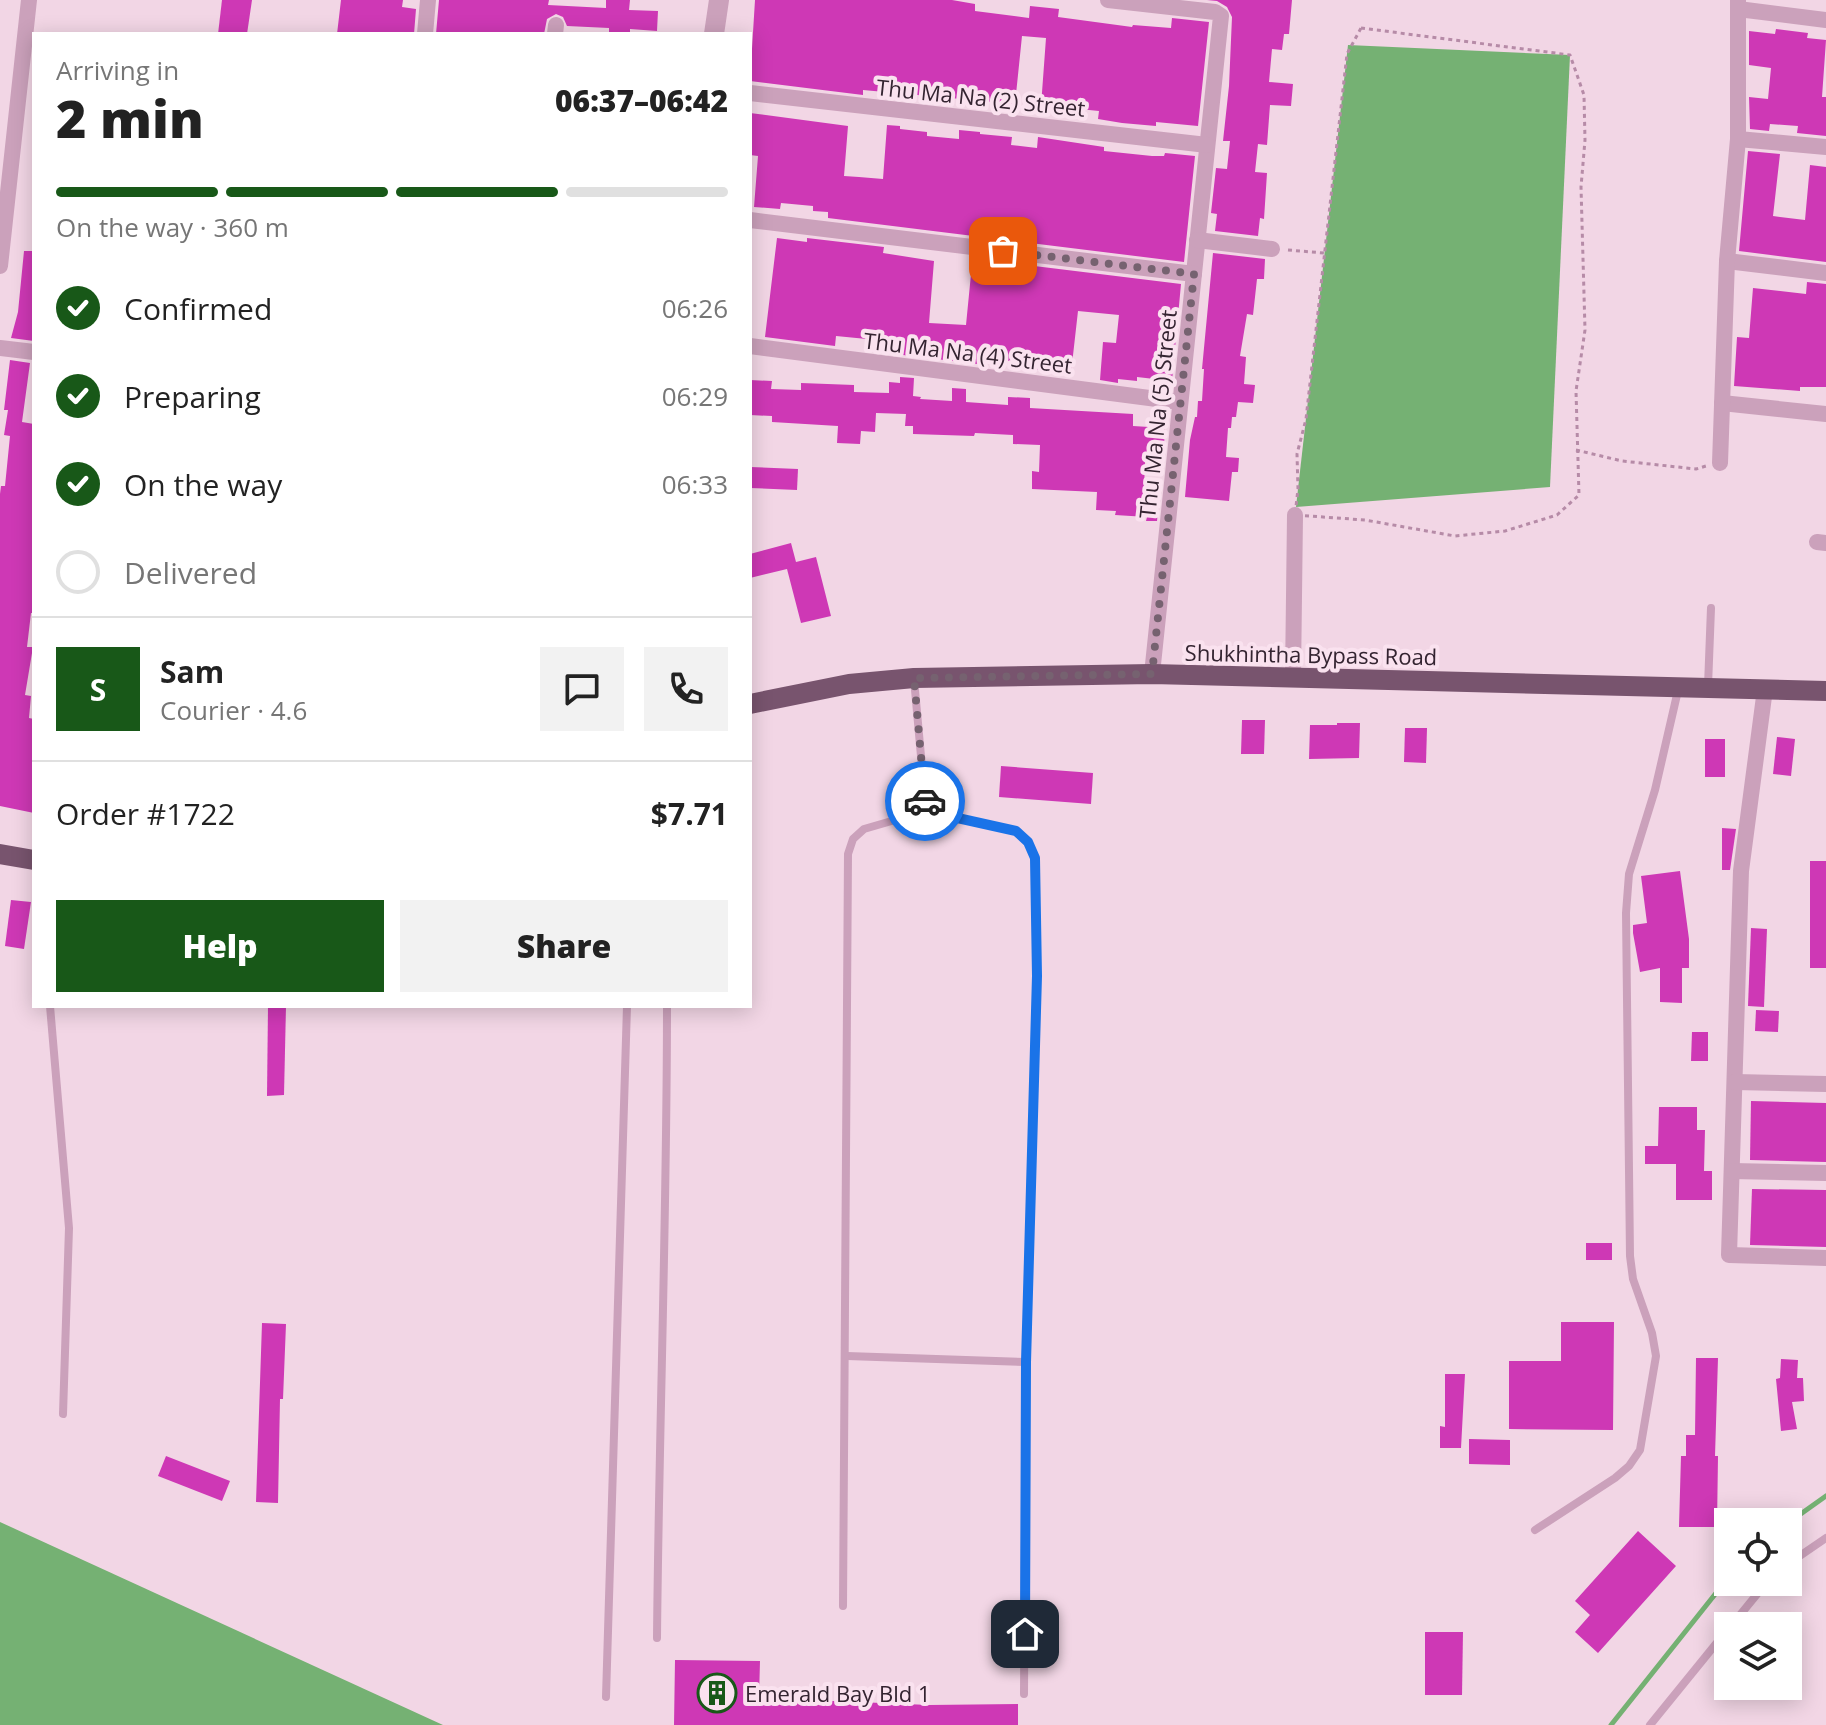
<!DOCTYPE html>
<html lang="en">
<head>
<meta charset="utf-8">
<style>
	body { margin:0; font-family:"Open Sans",sans-serif; background:#f2f2f2; color:#222; height:100vh; display:flex; flex-direction:column; font-size:30px; white-space:nowrap }
	* { box-sizing:border-box; margin:0 }
	p { font-size:26px; color:#767676 }
	.icon { flex:none; width:44px; height:44px; fill:none; stroke:currentColor; stroke-width:2; stroke-linecap:round; stroke-linejoin:round }
	.map { position:relative; flex:1; overflow:hidden }
	.panel { position:absolute; left:32px; top:32px; width:720px; height:976px; display:flex; flex-direction:column; background:#fff; border-radius:0px; box-shadow:0 4px 20px #0003 }
	.panel>* { flex:none }
	.buttons { position:absolute; left:1714px; top:1508px; display:grid; gap:16px }
	.buttons a { display:grid; place-items:center; width:88px; height:88px; border-radius:0px; background:#fff; box-shadow:0 4px 20px #0003; font-size:40px }
	.pin { position:absolute; display:grid; place-items:center; width:68px; height:68px; color:#fff; margin:-34px; border-radius:16px; box-shadow:0 4px 12px #0006 }
	.courier { position:absolute; display:grid; place-items:center; width:80px; height:80px; margin:-40px; border:6px solid #1a73e8; border-radius:50%; background:#fff; color:#222; box-shadow:0 2px 10px #0007 }
	.overview em { font-style:normal; font-weight:800 }
	.overview div { display:flex; flex-direction:column-reverse }
	.overview { display:flex; align-items:center; justify-content:space-between; height:136px; padding:0 24px }
	h1 { font-size:52px; font-weight:800; line-height:60px }
	.bar { display:grid; grid-template-columns:repeat(4,1fr); gap:12px 8px; align-content:center; height:96px; padding:0 24px }
	.bar i { height:10px; border-radius:6px; background:#e0e0e0 }
	.bar .current { background:#185818 }
	.bar p { grid-column:span 4 }
	.line { display:flex; align-items:center; gap:20px; padding:0 24px; border-top:2px solid #e0e0e0 }
	.line div { flex:1 }
	.round { display:grid; place-items:center; flex:none; width:84px; height:84px; border-radius:0px; background:#f2f2f2 }
	ol { padding:0 24px; list-style:none }
	li { display:flex; align-items:center; gap:24px; height:88px }
	li p { margin-inline-start:auto }
	li .icon { padding:8px; border-radius:50%; background:#185818; color:#fff; stroke-width:4 }
	li:last-child { color:#767676 }
	li i { width:44px; height:44px; border:4px solid #e0e0e0; border-radius:50% }
	.primary-button { display:flex; gap:16px; margin-top:auto; padding:16px 24px }
	.primary-button a { flex:1; height:92px; border-radius:0px; background:#185818; color:#fff; font-size:32px; font-weight:800; line-height:92px; text-align:center }
	.primary-button a+a { background:#f2f2f2; color:#222 }
	.map>svg:first-child { display:block }
	.water { fill:#75b173 }
	.lines { fill:none; stroke-linecap:round; stroke-linejoin:round }
	.stream { stroke:#75b173; stroke-width:5 }
	.building { fill:#ce38b5 }
	.path { stroke:#b68ba7; stroke-width:3; stroke-dasharray:4 4; stroke-linecap:butt }
	.service { stroke:#cba1bb; stroke-width:8 }
	.minor { stroke:#cba1bb; stroke-width:16 }
	.tertiary { stroke:#cba1bb; stroke-width:20 }
	.primary { stroke:#78546e; stroke-width:20 }
	.done { stroke:#766270; stroke-width:8; stroke-dasharray:0 14.4 }
	.route { stroke:#1a73e8; stroke-width:10 }
	.labels { text-anchor:middle; dominant-baseline:central; stroke-width:8; stroke-linejoin:round; paint-order:stroke }
	.street-label { font-size:22px; fill:#342431; stroke:#fae2ef }
	.poi-label { font-size:22px; fill:#342431; stroke:#fae2ef; text-anchor:start }
</style>
</head>
<body>
<div class="map">
<svg width="1826" height="1725" viewBox="0 0 1826 1725">
	<rect width="100%" height="100%" fill="#f2d6e5"/>
	<!-- water -->
	<g class="water">
		<path d="M1348,45L1570,55L1550,487L1296,507Z"/>
		<path d="M0,1522L443,1725H0Z"/>
	</g>
	<g class="lines">
		<!-- stream -->
		<g class="stream">
			<path d="M1788,1523L1826,1496"/>
			<path d="M1611,1725L1728,1578"/>
		</g>
	</g>
	<!-- building -->
	<g class="building">
		<path d="M222,0H252L247,34H218Z"/>
		<path d="M341,0H403L402,7L416,9L414,34H337Z"/>
		<path d="M439,0H549L548,5L606,8V0H630L629,10L658,11L657,31L630,29V34H609V28L567,26L563,17L556,14L547,19L544,34H436Z"/>
		<path d="M755,0H952L975,4V11L1029,18L1030,6L1059,9L1058,17L1132,27L1133,25L1171,28L1172,18L1209,22L1198,126L1156,122V126L1122,123L1098,119L1099,111L1069,108L1068,113L1052,112V108L1041,106L1046,38L1022,36L1015,104L863,90V95L750,81Z"/>
		<path d="M1207,0H1292L1289,34H1284L1282,50L1272,49L1269,82L1293,84L1291,106L1270,105L1267,145L1258,144L1255,172L1267,173L1264,219L1260,218L1258,236L1215,231L1217,214L1211,213L1216,168L1227,169L1230,141H1223L1229,86L1232,17L1227,7L1217,1Z"/>
		<path d="M1776,29L1808,33L1807,38L1826,40L1822,97H1826V136L1797,133L1798,126L1770,124L1769,131L1750,129L1749,97L1768,99L1771,68L1749,65V31L1775,34Z"/>
		<path d="M750,113L848,126L844,176L859,177L883,179L887,125L900,126V129L927,132V136L959,139V130L980,132V134L1012,137L1011,145L1037,148L1038,137L1104,147V151L1152,156H1164L1165,153L1195,156L1184,262L828,218V212L813,211V206L781,203L780,209L754,207L758,156L750,155Z"/>
		<path d="M1748,151L1780,154L1773,216L1805,220L1810,165L1826,167V262L1739,251Z"/>
		<path d="M777,238L807,242V238L884,247L883,253L934,261L929,323L966,325L972,264L1001,267L1002,262L1181,284L1172,381L1137,377V381L1118,379V383L1100,380L1103,342L1116,343L1119,315L1078,311L1071,373L1020,368L1021,362L986,359V365L903,355V349L876,347L877,340L836,336L835,346L765,337Z"/>
		<path d="M24,251H34V341L11,338L18,312Z"/>
		<path d="M1213,253L1265,259L1264,279H1257L1253,315L1247,314L1240,356L1246,357L1244,384L1255,385L1253,403L1238,402L1236,417H1232L1231,428H1228L1226,457L1239,458L1238,472H1232L1229,501L1185,497L1190,440L1195,417H1197L1198,401H1202L1204,369H1202Z"/>
		<path d="M1807,282L1826,284V387H1800V391L1734,386L1737,337L1749,338L1753,288L1806,294Z"/>
		<path d="M10,360L30,363L22,422L34,424V613H31L27,647H33L25,695L31,696L29,718L34,719V813L0,806V494L1,486H5L10,436L4,435L8,410H4Z"/>
		<path d="M900,377L914,378L913,396L921,397L920,399L952,401V388L966,389V402L1008,405V397L1030,398V408L1133,414V426L1165,428L1163,463L1145,462L1144,490L1160,491L1157,521H1146L1147,517L1115,515L1116,511L1096,510L1097,492L1032,489V471L1039,472L1040,445L1013,444V435L975,433L974,436L913,434V426H905L906,414L876,413L875,432L861,431L860,444L837,443L838,426L772,422V416L750,415V380L772,381L771,389L801,390V383L854,385V392L889,393V382L900,383Z"/>
		<path d="M750,467L798,469L797,490L750,488Z"/>
		<path d="M791,543L796,562L816,557L831,616L801,623L787,569L750,578V554Z"/>
		<path d="M1242,720H1265L1264,754H1241Z"/>
		<path d="M1337,723H1360L1359,758L1309,759L1310,725H1337Z"/>
		<path d="M1405,728H1427L1426,763L1404,762Z"/>
		<path d="M1777,737L1795,739L1791,776L1773,774Z"/>
		<rect x="1705" y="739" width="20" height="38"/>
		<path d="M1001,766L1093,773L1091,804L999,797Z"/>
		<path d="M1722,828L1736,829L1730,870H1722Z"/>
		<rect x="1810" y="861" width="16" height="107"/>
		<path d="M1680,871L1689,939V968H1682V1003L1660,1002V968L1640,972L1633,933V925L1647,923L1641,876Z"/>
		<path d="M11,900L31,902L24,949L5,946Z"/>
		<path d="M1751,928L1767,929L1764,1007L1748,1006Z"/>
		<path d="M268,1006H286L284,1095L267,1096Z"/>
		<path d="M1756,1010L1779,1011L1778,1032L1755,1031Z"/>
		<path d="M1692,1032H1708V1061H1691Z"/>
		<path d="M1751,1101L1826,1103V1162L1750,1160Z"/>
		<path d="M1659,1107H1697V1130H1705L1704,1171H1712V1200H1676V1164H1645V1146H1658Z"/>
		<path d="M1752,1189L1826,1190V1247L1750,1245Z"/>
		<rect x="1586" y="1243" width="26" height="17"/>
		<path d="M1561,1322H1614L1613,1430L1509,1429V1361H1561Z"/>
		<path d="M262,1323L286,1324L283,1399H280L278,1503L256,1502Z"/>
		<path d="M1696,1358H1718L1715,1456H1718L1717,1527H1679L1681,1456H1686V1435H1695Z"/>
		<path d="M1781,1359L1798,1360L1797,1378H1803L1804,1401L1792,1402L1797,1429L1781,1431L1776,1379L1780,1378Z"/>
		<path d="M1445,1374H1465L1461,1448H1440V1426L1445,1427Z"/>
		<path d="M1469,1439L1510,1440V1465L1469,1464Z"/>
		<path d="M166,1456L230,1481L222,1501L158,1476Z"/>
		<path d="M1638,1531L1676,1566L1598,1653L1575,1632L1590,1615L1575,1601Z"/>
		<path d="M1425,1632H1463L1462,1695H1425Z"/>
		<path d="M675,1660L760,1661L759,1698L929,1705L1018,1704V1725H674Z"/>
	</g>
	<g class="lines">
		<!-- path -->
		<g class="path">
			<path d="M1361,28L1570,55L1584,95L1585,140L1581,187L1585,330L1576,391L1579,495L1557,515L1505,531L1455,536L1365,520L1295,515L1298,489L1297,454L1306,419L1347,54Z"/>
			<path d="M1288,250L1324,253"/>
			<path d="M1576,450L1622,461L1696,469L1706,466"/>
		</g>
		<!-- service -->
		<g class="service">
			<path d="M914,679L926,811L1016,831L1028,842L1035,858L1037,976L1026,1362L1024,1694"/>
			<path d="M1708,686L1711,608"/>
			<path d="M50,1006L69,1228L63,1414"/>
			<path d="M847,1356L1026,1362"/>
			<path d="M1535,1530L1615,1478L1629,1466L1640,1450L1656,1356L1652,1333L1633,1279L1630,1256L1626,913L1629,874L1655,790L1679,686"/>
			<path d="M1788,1564L1826,1538"/>
			<path d="M843,1606L848,854L853,839L864,829L926,811"/>
			<path d="M1731,1626L1767,1582"/>
			<path d="M657,1638C659,1427 667,1217 667,1006"/>
			<path d="M606,1697L627,1006"/>
			<path d="M1650,1725L1728,1629"/>
		</g>
		<!-- minor -->
		<g class="minor">
			<path d="M1108,0L1215,12L1221,16L1152,674"/>
			<path d="M1738,9L1826,20"/>
			<path d="M425,34L428,0"/>
			<path d="M555,34L556,25"/>
			<path d="M750,93L1207,145"/>
			<path d="M1738,139L1826,147"/>
			<path d="M750,220L1194,274"/>
			<path d="M1197,240L1272,249"/>
			<path d="M1727,261L1826,273"/>
			<path d="M0,266L29,0"/>
			<path d="M750,346L1180,402"/>
			<path d="M0,348L34,352"/>
			<path d="M1722,403L1826,414"/>
			<path d="M1720,463L1727,261L1738,139V0"/>
			<path d="M1817,542L1826,543"/>
			<path d="M1293,677L1295,515"/>
			<path d="M1765,689L1741,871L1729,1255L1826,1258"/>
			<path d="M1735,1082L1826,1084"/>
			<path d="M1732,1171L1826,1173"/>
		</g>
		<!-- tertiary -->
		<path class="tertiary" d="M714,34L719,0"/>
		<!-- primary -->
		<g class="primary">
			<path d="M750,704L849,684L914,678L1152,674L1826,691"/>
			<path d="M0,854L34,860"/>
		</g>
	</g>
	<g class="lines">
		<!-- done -->
		<path class="done" d="M925,801L914,678L1152,674L1194,274L1003,251"/>
		<!-- route -->
		<path class="route" d="M925,801L926,811L1016,831L1028,842L1035,858L1037,976L1026,1362L1025,1634"/>
	</g>
	<!-- icons -->
	<defs>
		<symbol id="building-ring" viewBox="-11 -11 22 22"><circle r="9.5" fill="#fae2ef" stroke="#185818" stroke-width="1.5"/><path d="M-4-6H4V6H1V3H-1V6H-4ZM-2.5-4.3h1.7v1.8h-1.7ZM.8-4.3h1.7v1.8H.8ZM-2.5-1h1.7V.8h-1.7ZM.8-1h1.7V.8H.8Z" fill="#185818"/></symbol>
	</defs>
	<g fill-rule="evenodd">
		<use href="#building-ring" x="695" y="1671" width="44" height="44"/>
	</g>
	<g class="labels">
		<!-- street labels -->
		<g class="street-label">
			<text transform="translate(981 97) rotate(6)">Thu Ma Na (2) Street</text>
			<text transform="translate(968 352) rotate(7)">Thu Ma Na (4) Street</text>
			<text transform="translate(1157 414) rotate(-84)">Thu Ma Na (5) Street</text>
			<text transform="translate(1311 654) rotate(1)">Shukhintha Bypass Road</text>
		</g>
		<!-- poi labels -->
		<g class="poi-label">
			<text x="745" y="1693">Emerald Bay Bld 1</text>
		</g>
	</g>
</svg>
<div class="buttons">
<a><svg class="icon" aria-label="locate" viewBox="0 0 24 24"><circle cx="12" cy="12" r="6"/><path d="M12 2v4M12 18v4M2 12h4M18 12h4"/></svg></a>
<a><svg class="icon" aria-label="layers" viewBox="0 0 24 24"><path d="M12 4l9 5-9 5-9-5zM3 14l9 5 9-5"/></svg></a>
</div>
<div class="pin" style="left:1003px;top:251px;background:#ea580c"><svg class="icon" aria-label="bag" viewBox="0 0 24 24"><path d="M5 8h14l-1 12H6zM9 8a3 3 0 0 1 6 0"/></svg></div>
<div class="pin" style="left:1025px;top:1634px;background:#1f2937"><svg class="icon" aria-label="home" viewBox="0 0 24 24"><path d="M3 11l9-7 9 7M6 9v11h12V9"/></svg></div>
<div class="courier" style="left:925px;top:801px"><svg class="icon" aria-label="car" viewBox="0 0 24 24"><path d="M5 17H2v-5l4-1 3-4h7l3 4 3 1v5h-3M9 17h6M6 11h13"/><circle cx="7" cy="17" r="2"/><circle cx="17" cy="17" r="2"/></svg></div>
<section class="panel">
<div class="overview"><div><h1>2 min</h1><p>Arriving in</p></div><em>06:37–06:42</em></div>
<div class="bar"><i class="current"></i><i class="current"></i><i class="current"></i><i></i><p>On the way · 360 m</p></div>
<ol>
<li><svg class="icon" aria-label="check" viewBox="0 0 24 24"><path d="M5 12l5 5 9-10"/></svg>Confirmed<p>06:26</p></li>
<li><svg class="icon" aria-label="check" viewBox="0 0 24 24"><path d="M5 12l5 5 9-10"/></svg>Preparing<p>06:29</p></li>
<li><svg class="icon" aria-label="check" viewBox="0 0 24 24"><path d="M5 12l5 5 9-10"/></svg>On the way<p>06:33</p></li>
<li><i></i>Delivered</li>
</ol>
<div class="line" style="height:144px"><b class="round" style="background:#185818;color:#fff">S</b><div><b>Sam</b><p>Courier · 4.6</p></div><a class="round"><svg class="icon" aria-label="chat" viewBox="0 0 24 24"><path d="M4 5h16v11H9l-5 4z"/></svg></a><a class="round"><svg class="icon" aria-label="phone" viewBox="0 0 24 24"><path d="M5 4h4l2 5-3 2q2 4 5 5l2-3 5 2v4C11 20 4 13 5 4z"/></svg></a></div>
<div class="line" style="height:104px"><div>Order #1722</div><b>$7.71</b></div>
<div class="primary-button"><a>Help</a><a>Share</a></div>
</section>
</div>
</body>
</html>
